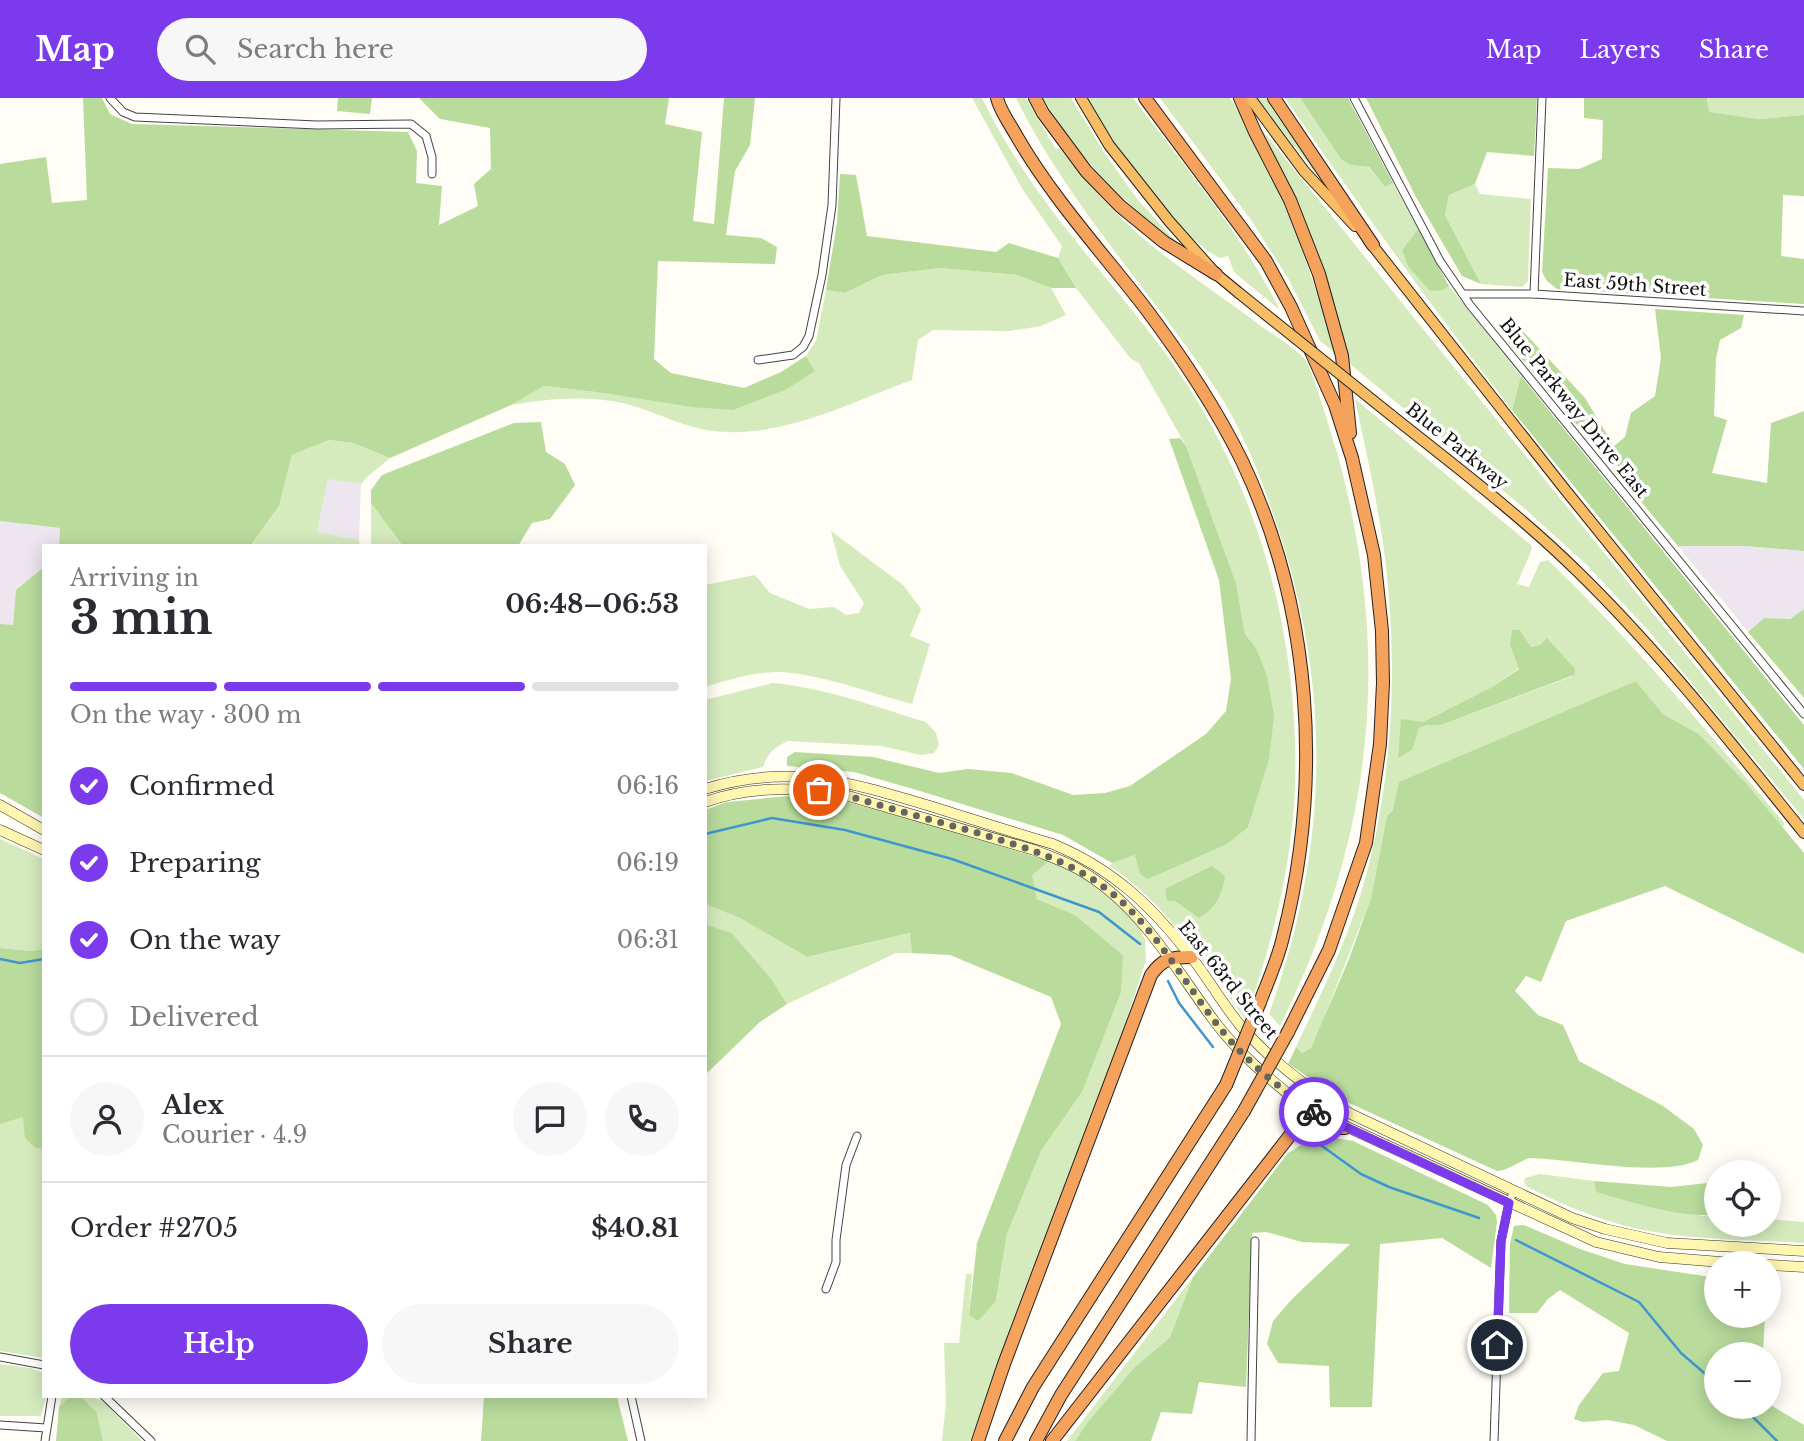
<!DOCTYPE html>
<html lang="en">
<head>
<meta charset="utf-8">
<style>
	body { margin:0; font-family:"Libre Baskerville",serif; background:#f7f7f7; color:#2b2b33; height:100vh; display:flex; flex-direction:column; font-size:26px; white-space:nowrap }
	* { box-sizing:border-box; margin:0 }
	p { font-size:23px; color:#7c7c81 }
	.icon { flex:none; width:38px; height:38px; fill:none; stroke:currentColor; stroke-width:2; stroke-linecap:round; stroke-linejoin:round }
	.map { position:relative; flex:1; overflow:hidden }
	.panel { position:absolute; left:42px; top:446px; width:665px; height:854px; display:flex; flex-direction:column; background:#fff; border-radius:0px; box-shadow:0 4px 18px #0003 }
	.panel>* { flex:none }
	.buttons { position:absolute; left:1704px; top:1062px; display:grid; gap:14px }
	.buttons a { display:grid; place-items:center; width:77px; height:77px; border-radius:50%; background:#fff; box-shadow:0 4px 18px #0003; font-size:35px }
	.pin { position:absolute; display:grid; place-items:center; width:60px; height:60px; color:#fff; margin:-30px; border:4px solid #fff; border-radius:50%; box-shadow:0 2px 7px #0007 }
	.courier { position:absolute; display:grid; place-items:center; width:70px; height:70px; margin:-35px; border:5px solid #7c3aed; border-radius:50%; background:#fff; color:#222; box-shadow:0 2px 9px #0007 }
	.headline em { font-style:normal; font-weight:800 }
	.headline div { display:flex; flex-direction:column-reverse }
	.headline { display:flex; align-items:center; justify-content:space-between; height:119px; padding:0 28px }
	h1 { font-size:46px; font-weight:800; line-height:52px }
	.bar { display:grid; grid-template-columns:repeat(4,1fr); gap:10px 7px; align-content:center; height:84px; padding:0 28px }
	.bar i { height:9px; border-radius:5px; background:#e1e1e2 }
	.bar .active { background:#7c3aed }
	.bar p { grid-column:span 4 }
	.line { display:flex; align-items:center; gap:18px; padding:0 28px; border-top:2px solid #e1e1e2 }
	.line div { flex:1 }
	.round { display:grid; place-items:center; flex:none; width:74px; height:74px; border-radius:37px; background:#f7f7f7 }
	ol { padding:0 28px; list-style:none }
	li { display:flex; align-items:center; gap:21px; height:77px }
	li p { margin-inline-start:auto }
	li .icon { padding:7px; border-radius:50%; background:#7c3aed; color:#fff; stroke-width:4 }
	li:last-child { color:#7c7c81 }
	li i { width:38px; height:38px; border:4px solid #e1e1e2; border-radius:50% }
	.primary-button { display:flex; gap:14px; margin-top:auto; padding:14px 28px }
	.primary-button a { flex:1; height:80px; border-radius:42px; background:#7c3aed; color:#fff; font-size:28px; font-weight:800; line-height:80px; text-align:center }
	.primary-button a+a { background:#f7f7f7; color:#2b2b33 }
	header { display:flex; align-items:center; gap:42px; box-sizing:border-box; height:98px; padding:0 35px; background:#7c3aed; color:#fff }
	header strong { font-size:33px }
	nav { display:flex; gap:38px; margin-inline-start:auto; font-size:24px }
	.search { width:490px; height:63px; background:#f7f7f7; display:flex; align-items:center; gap:18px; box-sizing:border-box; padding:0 24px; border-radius:38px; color:#7c7c81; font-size:26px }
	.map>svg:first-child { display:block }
	.industrial { fill:#eee6ef }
	.green { fill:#d5ebbd; fill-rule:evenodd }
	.forest { fill:#b9dc9c }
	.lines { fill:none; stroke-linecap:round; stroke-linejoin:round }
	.stream { stroke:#3f96cf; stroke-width:2.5 }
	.minor-casing { stroke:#444; stroke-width:9 }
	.secondary-casing { stroke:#333; stroke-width:11 }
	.trunk-casing { stroke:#222; stroke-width:12 }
	.motorway-casing { stroke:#222; stroke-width:14 }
	.minor { stroke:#fff; stroke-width:7 }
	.secondary { stroke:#fff6b0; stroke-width:10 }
	.trunk { stroke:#f7bc64; stroke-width:10 }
	.motorway { stroke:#f5a25d; stroke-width:12 }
	.trunk-bridge-casing { stroke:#222; stroke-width:12; stroke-linecap:butt }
	.motorway-bridge-casing { stroke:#222; stroke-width:14; stroke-linecap:butt }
	.trunk-bridge { stroke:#f7bc64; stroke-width:10 }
	.motorway-bridge { stroke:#f5a25d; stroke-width:12 }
	.done { stroke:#646461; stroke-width:7; stroke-dasharray:0 12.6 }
	.route { stroke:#7c3aed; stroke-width:9 }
	.labels { text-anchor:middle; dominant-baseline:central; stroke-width:7; stroke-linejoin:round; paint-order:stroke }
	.street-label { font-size:18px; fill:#111; stroke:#fff }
</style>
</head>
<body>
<header>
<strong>Map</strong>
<div class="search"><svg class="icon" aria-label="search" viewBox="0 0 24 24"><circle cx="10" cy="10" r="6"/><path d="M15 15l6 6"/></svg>Search here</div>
<nav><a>Map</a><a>Layers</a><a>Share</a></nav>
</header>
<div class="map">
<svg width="1804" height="1343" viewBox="0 0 1804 1343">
	<rect width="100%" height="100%" fill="#fffdf5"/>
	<!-- industrial -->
	<g class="industrial">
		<path d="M328,380L361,386L359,442L317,434Z"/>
		<path d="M0,423L60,430L59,448H44V469L16,492L13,528L0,526Z"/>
		<path d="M1678,448H1745L1804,453V511L1790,521L1764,520L1748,534Z"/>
	</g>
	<!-- green -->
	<g class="green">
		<path d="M972,0H982C1029,97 1096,164 1160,248C1255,373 1300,533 1295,689C1292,767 1272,848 1245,921C1204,865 1167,807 1110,768L1112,765L1135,757L1248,729L1255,703L1256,550L1245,536L1236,485L1186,348L1139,265L1131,261L1076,190L1058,160L1062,148L1023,92Z"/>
		<path d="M1016,0H1026L1055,50L1060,51C1087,85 1117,119 1151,147C1186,175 1225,201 1261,228C1275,238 1292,248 1304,260C1312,268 1332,339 1337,354C1393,559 1374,737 1280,928L1269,916C1328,752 1333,596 1278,430C1262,381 1244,334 1216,291C1151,193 1068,106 1016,0Z"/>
		<path d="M1043,0H1071L1105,56L1138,102L1183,151C1127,108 1079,61 1043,0Z"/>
		<path d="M1087,0H1133C1185,69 1241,135 1280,212L1234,174L1228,158L1220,160C1176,139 1111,43 1087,0Z"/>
		<path d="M1160,0H1230C1280,79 1309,165 1334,254L1320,243L1288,180L1251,122Z"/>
		<path d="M1256,0H1267L1343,109Z"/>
		<path d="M1285,0H1300L1341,61L1350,67L1368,69L1385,89L1393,85L1418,131L1402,152L1443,192L1449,188L1521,278L1512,312C1433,211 1358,106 1285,0Z"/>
		<path d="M1707,0H1804V17L1759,21L1708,14Z"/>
		<path d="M1263,33L1804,702V721L1647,531L1588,468L1524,410L1350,266L1335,213L1295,100Z"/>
		<path d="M1475,86L1480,96L1531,101L1528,183L1522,189L1481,186L1445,117L1449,97Z"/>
		<path d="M940,170L1017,177L1051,190L1066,217L1041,228L1009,233L933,232L918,242L912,282C849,305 781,341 713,333C687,330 662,317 637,309C597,296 551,300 511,307L544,288L596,294L691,309L815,273L806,258L816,243L826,192L845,195L882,177Z"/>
		<path d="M1355,301L1531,447L1532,451L1517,486L1529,489L1540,464L1548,462C1634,545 1708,634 1784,725L1783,730L1747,686L1699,636L1663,616L1636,583L1393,712L1387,718L1371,800L1320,930L1311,950L1302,955L1296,949C1322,894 1350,837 1366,778C1391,684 1397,585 1388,489C1383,426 1368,363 1355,301ZM1520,532L1531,549L1540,547L1547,541L1573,578L1441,627H1427L1419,630L1412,647L1401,622L1423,624L1492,589L1519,570L1510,547Z"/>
		<path d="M329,342L353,345L390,360L367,379L361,386L328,381L317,434L359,442L360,448H250L279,408L292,357Z"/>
		<path d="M371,405L403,448H371Z"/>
		<path d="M831,433L903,487L921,511L910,538L930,546L912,606C874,596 812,573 774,574C751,575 727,582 705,589V487L755,477L770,495L809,511L834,509L846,517L859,515L864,505L840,468Z"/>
		<path d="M773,585C826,590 876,609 926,624L936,635L939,647L934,655L921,657L881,648L788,643C775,649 768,654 763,669L705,683V602Z"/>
		<path d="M0,741L44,761V851L31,853L0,850Z"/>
		<path d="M1049,763L1080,777L1110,800L1138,826L1145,842L1146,862L1118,947L970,1343H942L946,1305L944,1245H959L966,1176H972L969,1217L996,1203L1007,1136L1041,1053L1082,994L1123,857L1075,817L1037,801L1031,777Z"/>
		<path d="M705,806L740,820L807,859L911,835L912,855H896L787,906L772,882L732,835L705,826Z"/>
		<path d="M24,1018L36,1051L44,1049V1260L0,1253V1026Z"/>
		<path d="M1540,1076L1594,1083L1596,1094L1702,1118L1717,1117V1127H1769V1121L1804,1124V1145C1750,1142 1695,1142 1642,1132C1601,1123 1563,1107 1526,1088L1524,1084L1525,1080Z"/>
		<path d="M1193,1179L1170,1239L1134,1270L1087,1325L1075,1343H1067Z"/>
		<path d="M0,1266L30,1270L44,1275V1298L46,1299L41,1318H0Z"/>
		<path d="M62,1299H94L106,1306L142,1343H103L97,1315L68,1300L59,1309Z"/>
	</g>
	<!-- forest -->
	<g class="forest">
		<path d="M83,0H102L110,16L132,26L408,34L417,53L416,85L442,88L439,127L478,108L474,86L491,71L490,30L440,21L419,0H669L665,26L702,34L693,123L714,126L724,0H755L750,47L735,73L726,137L761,140L777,149L775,166L658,163L654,261L671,275L744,290L781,274L806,258L815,273L787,291L733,312L691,309L596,294L544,288L511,307L390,360L353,345L329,342L292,357L279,408L250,448H59L60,430L0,423V66L46,59L52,105L87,102Z"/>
		<path d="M338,0H372L370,16L337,13Z"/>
		<path d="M1300,0H1348L1393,85L1385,89L1369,69L1350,67L1341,61Z"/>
		<path d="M1366,0H1537L1534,58L1487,54L1475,86L1449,97L1445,117L1481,186L1462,178L1417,101Z"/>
		<path d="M1584,0H1707L1709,14L1759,21L1804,17V98L1783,97L1781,158L1804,161V206L1557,191L1547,183L1542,174L1548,70L1579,71L1602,61L1603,22L1584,20Z"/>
		<path d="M840,76L856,77L867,138L996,154L1009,145L1058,160L1076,190H1051L1017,177L940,170L882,177L845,195L826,192L837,124Z"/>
		<path d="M1418,131L1449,188L1443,192L1430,193L1408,168L1402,152Z"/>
		<path d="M1655,211L1744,217L1741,230L1720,242L1716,261L1714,318L1727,322L1712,375L1767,385L1771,325L1804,313V453L1745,448H1678L1507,243L1522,232L1585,300L1614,348L1625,339L1631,315L1655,298L1661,260Z"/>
		<path d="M1521,278L1804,627V671L1512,312Z"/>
		<path d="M541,324L546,354L565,366L575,387L550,421L532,425L518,448H403L371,405V392L382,377L514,325Z"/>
		<path d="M1180,340L1186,348L1236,485L1245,536L1256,550L1267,578L1274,618L1269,661L1248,729L1227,746L1148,781L1140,776L1135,757L1112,765L1063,737L920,693L854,674L787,668V659L795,654L873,659L939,675L968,671L1012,675L1073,697L1105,695L1130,688L1206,636L1226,613L1231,581L1219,482L1169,341Z"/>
		<path d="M44,469V720L0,695V526L13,527L16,492Z"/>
		<path d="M1804,511V600L1748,534L1764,520L1790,521Z"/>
		<path d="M1512,532H1520L1531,549L1540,547L1547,540L1575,571L1574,577L1441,627H1427L1419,630L1412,652L1398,660L1401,621L1423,624L1492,589L1519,571L1510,547Z"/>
		<path d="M1636,583L1663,616L1699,636L1747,686L1804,755V856L1665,788L1566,823L1541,884L1526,878L1515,893L1538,917L1563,927L1579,963L1663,1008L1694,1031L1703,1047L1698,1062C1663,1080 1571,1061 1529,1060C1518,1064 1509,1072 1497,1073L1347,1004L1288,966L1296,949L1302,955L1311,950L1349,861L1371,800L1387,718L1393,712L1399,684Z"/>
		<path d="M799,697L829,699L931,727L1049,763L1032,777L1037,801L1075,817L1123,857L1121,894L1082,994L1041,1053L1007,1136L996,1203L978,1223L969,1217L977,1145L1061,926L1051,899L950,857L912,855L910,835L807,859L740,820L705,806V712L727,704Z"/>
		<path d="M1212,768L1225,778C1222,797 1216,810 1199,820L1175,803H1167L1165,791Z"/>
		<path d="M705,826L732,835L772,882L787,906L760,924L705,977Z"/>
		<path d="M0,850L31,853L44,851V1049L37,1051L25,1040L23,1019L0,1026Z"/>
		<path d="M1329,1039L1353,1043L1488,1107L1496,1117L1497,1124L1491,1170L1442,1140L1380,1146L1372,1309H1330L1329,1268L1278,1265L1267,1246L1273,1223L1292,1201L1350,1146L1302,1144L1266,1134L1252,1135L1246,1289L1199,1284L1192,1316L1161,1314L1151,1343H1075L1087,1325L1134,1270L1170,1239L1193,1179L1288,1055L1304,1045Z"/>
		<path d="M1594,1083L1671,1089L1717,1084V1117C1675,1119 1635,1105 1596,1094Z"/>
		<path d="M1524,1127L1580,1151L1625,1166L1717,1180V1218H1765L1763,1256H1717V1309H1769V1306L1804,1327V1343H1667L1634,1327L1608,1322L1583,1324L1574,1321L1579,1307L1603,1275L1619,1273L1629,1235L1560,1192L1548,1201L1537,1215H1509L1510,1146L1514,1128Z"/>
		<path d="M484,1298L617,1299L628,1343H481Z"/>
		<path d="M68,1300H82L97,1315L103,1343H56L59,1309Z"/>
	</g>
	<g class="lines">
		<!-- stream -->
		<g class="stream">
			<path d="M705,736L772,720L845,732L952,761L1099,814L1140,846"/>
			<path d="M0,861L20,865L44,861"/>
			<path d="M1168,883L1179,905L1213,949"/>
			<path d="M1322,1048L1361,1076L1389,1089L1479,1120"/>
			<path d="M1516,1142L1639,1204L1681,1255L1717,1286"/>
			<path d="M1743,1309L1777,1343"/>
		</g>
		<defs>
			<g id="minor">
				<path d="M110,0L123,14L135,19L317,27L411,26L426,38L432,59V76"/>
				<path d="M1354,0L1440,163L1470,207L1804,616"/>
				<path d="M1464,196H1534L1804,213"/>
				<path d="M1534,196L1542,0"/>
				<path d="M758,262L793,257L803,249L809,238L822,177L832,107L836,0"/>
				<path d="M826,1191L836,1164V1142L846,1067L857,1038"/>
				<path d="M0,1259L44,1267"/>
				<path d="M104,1298L151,1343"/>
				<path d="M631,1298L641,1343"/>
				<path d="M0,1327L46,1330"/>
				<path d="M45,1343L52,1298"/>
				<path d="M1251,1343L1255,1143"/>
				<path d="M1494,1343L1501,1143L1509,1105L1514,1092"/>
			</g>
			<g id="secondary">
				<path d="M705,691C788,665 850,684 930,708C971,721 1012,734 1053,746C1113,771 1152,808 1192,860C1211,884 1225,911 1246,934C1277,968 1311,993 1351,1016L1572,1120L1605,1131L1667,1145L1804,1153"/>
				<path d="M705,704C749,688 799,689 845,697L1034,752C1049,758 1064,763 1078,771C1140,806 1174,869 1215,924C1240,957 1272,983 1304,1009L1596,1144L1659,1159L1745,1166"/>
				<path d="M0,707L44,732"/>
				<path d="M0,732L44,752"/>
				<path d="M1769,1167L1804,1169"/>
			</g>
			<g id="trunk">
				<path d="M1081,0L1109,47L1169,123L1216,176L1239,195"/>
				<path d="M1250,0L1304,73L1355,128"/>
				<path d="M1369,143L1563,389L1804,687"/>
				<path d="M1391,317C1455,368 1520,417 1578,474C1661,555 1731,645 1804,735"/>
			</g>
			<g id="motorway">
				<path d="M997,0C1000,13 1010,26 1016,37C1051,98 1100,152 1143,207C1180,256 1215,308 1242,363C1312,510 1323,683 1283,839C1278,861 1268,883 1260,904"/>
				<path d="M1035,0L1043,15L1086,73L1120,108L1164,144L1216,176"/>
				<path d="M1145,0L1266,163L1291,209L1335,307L1352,360L1374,457L1382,533L1383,585L1380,646L1366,745L1329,852L1288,934"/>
				<path d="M1240,0L1255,34L1290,102L1319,176L1342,258L1350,335"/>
				<path d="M1274,0L1373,147"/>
				<path d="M1291,1036L1314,1030H1345"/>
				<path d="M978,1343L1004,1266L1151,877C1163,860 1172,859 1192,859"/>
				<path d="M1005,1343L1033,1289L1226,987"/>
				<path d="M1036,1343L1061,1297L1244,1013"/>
				<path d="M1052,1343L1291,1036L1304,1009L1305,988"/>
			</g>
		</defs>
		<!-- minor casing -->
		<use href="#minor" class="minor-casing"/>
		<!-- secondary casing -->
		<use href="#secondary" class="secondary-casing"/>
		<!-- trunk casing -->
		<use href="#trunk" class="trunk-casing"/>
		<!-- motorway casing -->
		<use href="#motorway" class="motorway-casing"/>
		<!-- minor -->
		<use href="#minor" class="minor"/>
		<!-- secondary -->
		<use href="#secondary" class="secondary"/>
		<!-- trunk -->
		<use href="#trunk" class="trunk"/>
		<!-- motorway -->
		<use href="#motorway" class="motorway"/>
		<defs>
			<path id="trunk-bridge" d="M1239,195L1391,317"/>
			<g id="motorway-bridge">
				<path d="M1226,987L1260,904"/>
				<path d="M1244,1013L1288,934"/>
			</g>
		</defs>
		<!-- trunk-bridge casing -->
		<use href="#trunk-bridge" class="trunk-bridge-casing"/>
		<!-- motorway-bridge casing -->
		<use href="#motorway-bridge" class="motorway-bridge-casing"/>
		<!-- trunk-bridge -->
		<use href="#trunk-bridge" class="trunk-bridge"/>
		<!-- motorway-bridge -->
		<use href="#motorway-bridge" class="motorway-bridge"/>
	</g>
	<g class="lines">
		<!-- done -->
		<path class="done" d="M819,692L845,697C886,709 927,721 968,732C1020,748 1070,761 1113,796C1156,832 1182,881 1216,925C1234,949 1256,970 1280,989C1291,999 1301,1008 1314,1014"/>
		<!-- route -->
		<path class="route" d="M1314,1014L1509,1105L1501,1143L1497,1247"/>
	</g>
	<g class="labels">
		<!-- street labels -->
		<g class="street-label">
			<text transform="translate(1635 187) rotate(4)">East 59th Street</text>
			<text transform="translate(1574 310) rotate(51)">Blue Parkway Drive East</text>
			<text transform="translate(1457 348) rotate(39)">Blue Parkway</text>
			<text transform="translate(1228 882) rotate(51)">East 63rd Street</text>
		</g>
	</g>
</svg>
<div class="buttons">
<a><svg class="icon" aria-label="locate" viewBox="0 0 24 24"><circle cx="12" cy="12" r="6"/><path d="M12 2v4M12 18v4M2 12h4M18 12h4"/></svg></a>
<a>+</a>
<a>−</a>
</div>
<div class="pin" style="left:819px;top:692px;background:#ea580c"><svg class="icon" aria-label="bag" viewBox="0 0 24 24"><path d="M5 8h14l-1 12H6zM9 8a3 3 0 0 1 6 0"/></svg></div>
<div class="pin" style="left:1497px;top:1247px;background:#1f2937"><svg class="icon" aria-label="home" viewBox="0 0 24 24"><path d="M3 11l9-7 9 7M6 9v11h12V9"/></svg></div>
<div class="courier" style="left:1314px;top:1014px"><svg class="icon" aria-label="bike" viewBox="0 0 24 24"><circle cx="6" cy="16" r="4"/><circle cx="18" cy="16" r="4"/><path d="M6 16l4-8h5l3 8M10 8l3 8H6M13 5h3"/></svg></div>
<section class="panel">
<div class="headline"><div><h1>3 min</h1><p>Arriving in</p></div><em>06:48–06:53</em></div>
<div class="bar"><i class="active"></i><i class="active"></i><i class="active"></i><i></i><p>On the way · 300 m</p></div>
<ol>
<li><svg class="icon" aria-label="check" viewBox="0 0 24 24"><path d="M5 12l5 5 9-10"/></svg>Confirmed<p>06:16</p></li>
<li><svg class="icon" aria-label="check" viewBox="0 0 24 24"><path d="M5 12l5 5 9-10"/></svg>Preparing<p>06:19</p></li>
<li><svg class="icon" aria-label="check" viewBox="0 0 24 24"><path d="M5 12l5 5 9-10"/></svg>On the way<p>06:31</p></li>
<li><i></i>Delivered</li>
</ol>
<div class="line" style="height:126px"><a class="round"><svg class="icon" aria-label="person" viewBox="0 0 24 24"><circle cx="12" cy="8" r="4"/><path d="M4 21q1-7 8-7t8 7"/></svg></a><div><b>Alex</b><p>Courier · 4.9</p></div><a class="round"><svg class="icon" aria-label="chat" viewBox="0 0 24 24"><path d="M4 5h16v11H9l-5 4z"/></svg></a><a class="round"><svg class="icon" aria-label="phone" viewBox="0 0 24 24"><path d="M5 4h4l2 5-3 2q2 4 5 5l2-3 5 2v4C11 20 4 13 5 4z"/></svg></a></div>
<div class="line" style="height:91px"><div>Order #2705</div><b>$40.81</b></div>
<div class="primary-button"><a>Help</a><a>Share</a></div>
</section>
</div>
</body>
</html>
